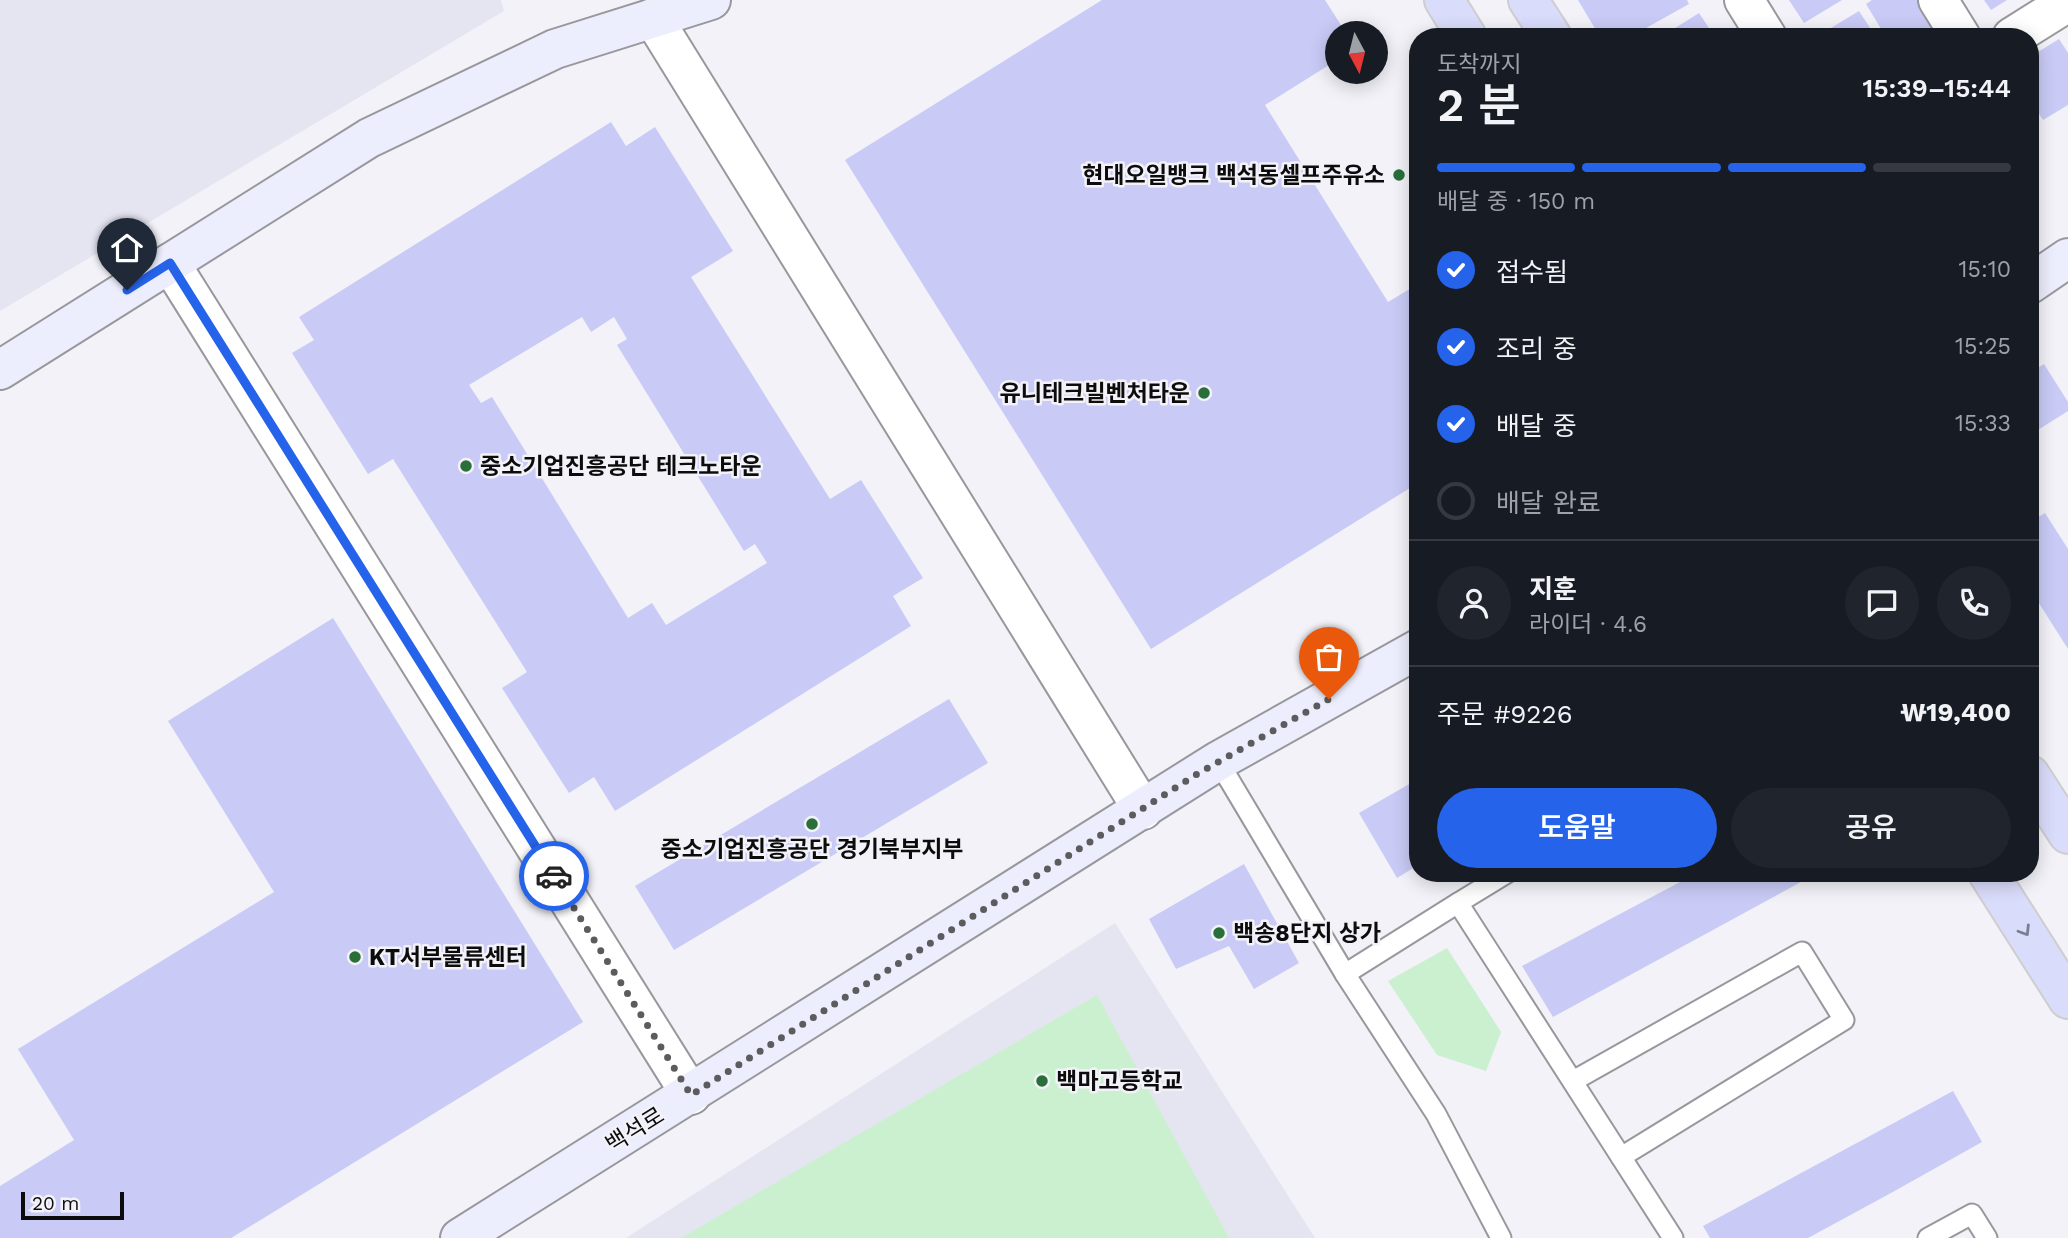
<!DOCTYPE html>
<html lang="ko">
<head>
<meta charset="utf-8">
<style>
	body { margin:0; font-family:"Work Sans","Noto Sans KR",sans-serif; background:#20242c; color:#f1f3f6; height:100vh; display:flex; flex-direction:column; font-size:26px; white-space:nowrap }
	* { box-sizing:border-box; margin:0 }
	p { font-size:23px; color:#9ea1a6 }
	.icon { flex:none; width:38px; height:38px; fill:none; stroke:currentColor; stroke-width:2; stroke-linecap:round; stroke-linejoin:round }
	.map { position:relative; flex:1; overflow:hidden }
	.sheet { position:absolute; left:1409px; top:28px; width:630px; height:854px; display:flex; flex-direction:column; background:#171b24; border-radius:28px; box-shadow:0 4px 18px #0003 }
	.sheet>* { flex:none }
	.needle { width:46px; rotate:173deg }
	.controls { position:absolute; left:1325px; top:21px; display:grid; gap:14px }
	.controls a { display:grid; place-items:center; width:63px; height:63px; border-radius:50%; background:#171b24; box-shadow:0 4px 18px #0003; font-size:35px }
	.scale { position:absolute; left:21px; bottom:18px; width:103px; box-sizing:border-box; padding-left:7px; border:4px solid #0c0c0d; border-top:0; font-size:19px; line-height:24px; white-space:nowrap; color:#0c0c0d; -webkit-text-stroke:5px #f2f2f8; paint-order:stroke }
	.pin { position:absolute; display:grid; place-items:center; width:60px; height:60px; color:#fff; margin:-72px -30px; border-radius:50% 50% 50% 0; rotate:-45deg; box-shadow:0 0 7px #0007 }
	.pin .icon { rotate:45deg }
	.courier { position:absolute; display:grid; place-items:center; width:70px; height:70px; margin:-35px; border:5px solid #2563eb; border-radius:50%; background:#fff; color:#222; box-shadow:0 2px 9px #0007 }
	.head em { font-style:normal; font-weight:600 }
	.head div { display:flex; flex-direction:column-reverse }
	.head { display:flex; align-items:center; justify-content:space-between; height:119px; padding:0 28px }
	h1 { font-size:46px; font-weight:600; line-height:52px }
	.bar { display:grid; grid-template-columns:repeat(4,1fr); gap:10px 7px; align-content:center; height:84px; padding:0 28px }
	.bar i { height:9px; border-radius:5px; background:#363941 }
	.bar .on { background:#2563eb }
	.bar p { grid-column:span 4 }
	.line { display:flex; align-items:center; gap:18px; padding:0 28px; border-top:2px solid #363941 }
	.line div { flex:1 }
	.round { display:grid; place-items:center; flex:none; width:74px; height:74px; border-radius:37px; background:#20242c }
	ol { padding:0 28px; list-style:none }
	li { display:flex; align-items:center; gap:21px; height:77px }
	li p { margin-inline-start:auto }
	li .icon { padding:7px; border-radius:50%; background:#2563eb; color:#fff; stroke-width:4 }
	li:last-child { color:#9ea1a6 }
	li i { width:38px; height:38px; border:4px solid #363941; border-radius:50% }
	.primary-button { display:flex; gap:14px; margin-top:auto; padding:14px 28px }
	.primary-button a { flex:1; height:80px; border-radius:42px; background:#2563eb; color:#fff; font-size:28px; font-weight:600; line-height:80px; text-align:center }
	.primary-button a+a { background:#20242c; color:#f1f3f6 }
	.map>svg:first-child { display:block }
	.built { fill:#e4e5f1 }
	.green { fill:#cbf0cf }
	.building { fill:#c9cbf6; fill-rule:evenodd }
	.lines { fill:none; stroke-linecap:round; stroke-linejoin:round }
	.lane-casing { stroke:#97979c; stroke-width:23 }
	.street-casing { stroke:#97979c; stroke-width:42 }
	.secondary-casing { stroke:#97979c; stroke-width:42 }
	.primary-casing { stroke:#cececf; stroke-width:42 }
	.lane { stroke:#fff; stroke-width:19 }
	.street { stroke:#fff; stroke-width:38 }
	.secondary { stroke:#edeefd; stroke-width:38 }
	.primary { stroke:#dadcfb; stroke-width:38 }
	.oneway { stroke:#7d7e90 }
	.done { stroke:#5c5c5f; stroke-width:7; stroke-dasharray:0 12.6 }
	.route { stroke:#2563eb; stroke-width:9 }
	.poi-dot { fill:#2a6e39; stroke:#f2f2f8; stroke-width:2.5 }
	.labels { text-anchor:middle; dominant-baseline:central; stroke-width:5; stroke-linejoin:round; paint-order:stroke }
	.poi-label { font-size:23px; font-weight:bold; fill:#0c0c0d; stroke:#f2f2f8; text-anchor:start }
	.street-label { font-size:23px; fill:#0c0c0d; stroke:#f2f2f8 }
</style>
</head>
<body>
<div class="map">
<svg width="2068" height="1238" viewBox="0 0 2068 1238">
	<rect width="100%" height="100%" fill="#f2f2f8"/>
	<!-- built -->
	<g class="built">
		<path d="M0,0H501L504,11L0,311Z"/>
		<path d="M1115,923L1315,1238H626Z"/>
	</g>
	<!-- green -->
	<g class="green">
		<path d="M1447,948L1501,1032L1486,1071L1437,1055L1388,981Z"/>
		<path d="M1097,995L1229,1238H681Z"/>
	</g>
	<!-- building -->
	<g class="building">
		<path d="M1102,0H1325L1346,33H1337V60L1265,105L1388,302L1418,284V483L1151,649L845,160Z"/>
		<path d="M1578,0H1687L1689,4L1630,37H1600Z"/>
		<path d="M1789,0H1842L1804,23Z"/>
		<path d="M1872,0H1920L1943,37H1886L1866,4Z"/>
		<path d="M1984,0H2007L1991,10Z"/>
		<path d="M1859,11L1876,37H1816Z"/>
		<path d="M1699,13L1715,37H1661Z"/>
		<path d="M2059,39L2068,53V105L2043,120L2030,100V57Z"/>
		<path d="M611,122L626,146L655,127L733,251L691,277L830,499L861,480L923,578L893,596L911,626L615,811L594,777L569,793L502,688L527,672L393,459L368,474L292,353L314,340L299,317ZM582,317L591,332L614,317L627,339L617,345L744,551L755,544L767,563L666,625L652,603L628,618L492,397L481,403L469,385Z"/>
		<path d="M2044,364L2068,402V411L2030,435V373Z"/>
		<path d="M2045,513L2068,549V649L2030,589V522Z"/>
		<path d="M333,618L583,1022L231,1238H0V1186L74,1140L18,1049L274,892L168,721Z"/>
		<path d="M949,699L988,763L674,950L635,886Z"/>
		<path d="M1418,779V865L1397,878L1359,813Z"/>
		<path d="M1244,864L1299,963L1254,989L1229,946L1176,969L1149,919Z"/>
		<path d="M1697,873H1796L1801,882L1553,1017L1522,966Z"/>
		<path d="M1953,1091L1982,1142L1891,1193L1808,1238H1710L1703,1226Z"/>
	</g>
	<g class="lines">
		<defs>
			<g id="lane">
				<path d="M1218,761L1345,974L1458,903"/>
				<path d="M1507,873L1458,903L1621,1157L1844,1020L1802,952L1573,1081"/>
				<path d="M1345,974L1436,1114L1501,1238"/>
				<path d="M1621,1157L1673,1238"/>
				<path d="M1928,1238L1972,1214L1987,1238"/>
			</g>
			<g id="street">
				<path d="M1744,0L1767,37"/>
				<path d="M1938,0L1961,37"/>
				<path d="M653,18L1143,810"/>
				<path d="M2012,37L2068,2"/>
				<path d="M170,263L691,1095"/>
			</g>
			<g id="secondary">
				<path d="M2030,284L2068,258"/>
				<path d="M0,370L369,138L555,49L711,0"/>
				<path d="M460,1238L1218,761L1418,649"/>
			</g>
			<g id="primary">
				<path d="M1444,0L1467,37"/>
				<path d="M1528,0L1552,37"/>
				<path d="M2030,775L2068,834"/>
				<path d="M1988,873L2068,999"/>
			</g>
		</defs>
		<!-- lane casing -->
		<use href="#lane" class="lane-casing"/>
		<!-- street casing -->
		<use href="#street" class="street-casing"/>
		<!-- secondary casing -->
		<use href="#secondary" class="secondary-casing"/>
		<!-- primary casing -->
		<use href="#primary" class="primary-casing"/>
		<!-- lane -->
		<use href="#lane" class="lane"/>
		<!-- street -->
		<use href="#street" class="street"/>
		<!-- secondary -->
		<use href="#secondary" class="secondary"/>
		<!-- primary -->
		<use href="#primary" class="primary"/>
	</g>
	<!-- one-way arrows -->
	<defs><path id="oneway-chevron" d="M-2-3.5L2.5 0L-2 3.5" fill="none" stroke-width="1.6" stroke-linecap="round" stroke-linejoin="round" transform="scale(1.75)"/></defs>
	<use class="oneway" href="#oneway-chevron" transform="translate(2025 931) rotate(58)"/>
	<g class="lines">
		<!-- done -->
		<path class="done" d="M554,876L691,1095L1197,774L1329,699"/>
		<!-- route -->
		<path class="route" d="M127,290L170,263L554,876"/>
	</g>
	<!-- markers -->
	<g class="poi-dot">
		<circle cx="1399" cy="175" r="7"/>
		<circle cx="1204" cy="393" r="7"/>
		<circle cx="466" cy="466" r="7"/>
		<circle cx="812" cy="824" r="7"/>
		<circle cx="1219" cy="933" r="7"/>
		<circle cx="355" cy="957" r="7"/>
		<circle cx="1042" cy="1081" r="7"/>
	</g>
	<g class="labels">
		<!-- poi labels -->
		<g class="poi-label">
			<text x="1385" y="175" text-anchor="end">현대오일뱅크 백석동셀프주유소</text>
			<text x="1190" y="393" text-anchor="end">유니테크빌벤처타운</text>
			<text x="480" y="466">중소기업진흥공단 테크노타운</text>
			<text x="812" y="849" text-anchor="middle">중소기업진흥공단 경기북부지부</text>
			<text x="1233" y="933">백송8단지 상가</text>
			<text x="369" y="957">KT서부물류센터</text>
			<text x="1056" y="1081">백마고등학교</text>
		</g>
		<!-- street labels -->
		<g class="street-label">
			<text transform="translate(635 1130) rotate(-32)">백석로</text>
		</g>
	</g>
</svg>
<div class="controls">
<a><svg class="needle" viewBox="-14 -14 28 28"><path d="M0-13l5 13h-10z" fill="#e53935"/><path d="M0 13l5-13h-10z" fill="#9ea1a6"/></svg></a>
</div>
<div class="scale">20 m</div>
<div class="pin" style="left:1329px;top:699px;background:#ea580c"><svg class="icon" aria-label="bag" viewBox="0 0 24 24"><path d="M5 8h14l-1 12H6zM9 8a3 3 0 0 1 6 0"/></svg></div>
<div class="pin" style="left:127px;top:290px;background:#1f2937"><svg class="icon" aria-label="home" viewBox="0 0 24 24"><path d="M3 11l9-7 9 7M6 9v11h12V9"/></svg></div>
<div class="courier" style="left:554px;top:876px"><svg class="icon" aria-label="car" viewBox="0 0 24 24"><path d="M5 17H2v-5l4-1 3-4h7l3 4 3 1v5h-3M9 17h6M6 11h13"/><circle cx="7" cy="17" r="2"/><circle cx="17" cy="17" r="2"/></svg></div>
<section class="sheet">
<div class="head"><div><h1>2 분</h1><p>도착까지</p></div><em>15:39–15:44</em></div>
<div class="bar"><i class="on"></i><i class="on"></i><i class="on"></i><i></i><p>배달 중 · 150 m</p></div>
<ol>
<li><svg class="icon" aria-label="check" viewBox="0 0 24 24"><path d="M5 12l5 5 9-10"/></svg>접수됨<p>15:10</p></li>
<li><svg class="icon" aria-label="check" viewBox="0 0 24 24"><path d="M5 12l5 5 9-10"/></svg>조리 중<p>15:25</p></li>
<li><svg class="icon" aria-label="check" viewBox="0 0 24 24"><path d="M5 12l5 5 9-10"/></svg>배달 중<p>15:33</p></li>
<li><i></i>배달 완료</li>
</ol>
<div class="line" style="height:126px"><a class="round"><svg class="icon" aria-label="person" viewBox="0 0 24 24"><circle cx="12" cy="8" r="4"/><path d="M4 21q1-7 8-7t8 7"/></svg></a><div><b>지훈</b><p>라이더 · 4.6</p></div><a class="round"><svg class="icon" aria-label="chat" viewBox="0 0 24 24"><path d="M4 5h16v11H9l-5 4z"/></svg></a><a class="round"><svg class="icon" aria-label="phone" viewBox="0 0 24 24"><path d="M5 4h4l2 5-3 2q2 4 5 5l2-3 5 2v4C11 20 4 13 5 4z"/></svg></a></div>
<div class="line" style="height:91px"><div>주문 #9226</div><b>₩19,400</b></div>
<div class="primary-button"><a>도움말</a><a>공유</a></div>
</section>
</div>
</body>
</html>
